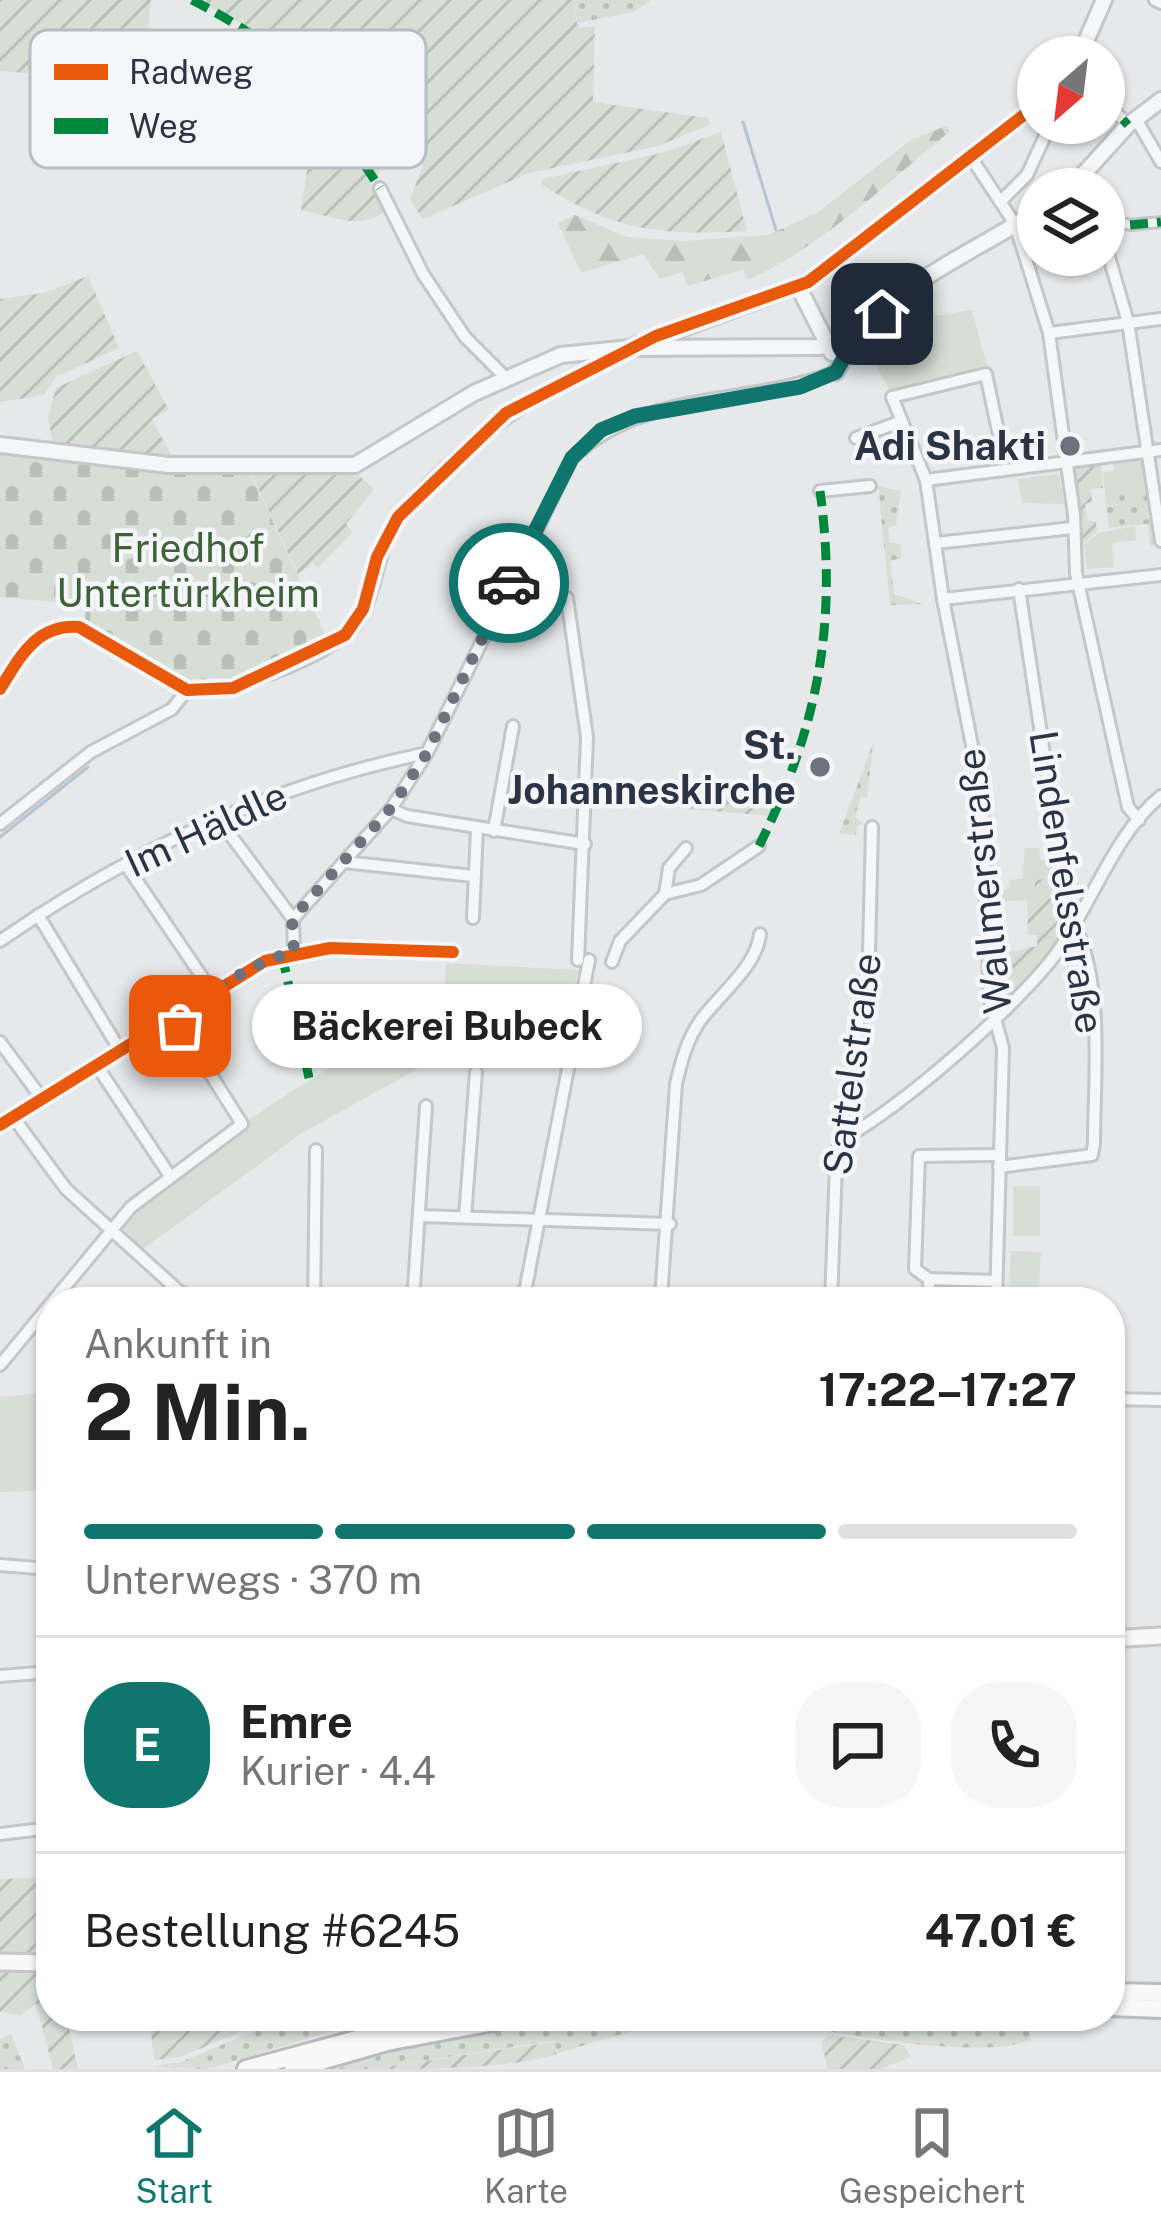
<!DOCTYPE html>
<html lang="de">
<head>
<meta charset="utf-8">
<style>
	body { margin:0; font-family:"Public Sans",sans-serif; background:#f6f6f6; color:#222; height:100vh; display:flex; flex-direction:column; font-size:45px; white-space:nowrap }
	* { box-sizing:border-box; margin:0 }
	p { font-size:39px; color:#767676 }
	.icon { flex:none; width:66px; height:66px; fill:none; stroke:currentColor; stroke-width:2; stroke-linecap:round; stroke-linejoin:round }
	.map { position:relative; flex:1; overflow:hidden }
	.details { position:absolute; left:36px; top:1287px; width:1089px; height:744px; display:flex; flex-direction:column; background:#fff; border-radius:48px; box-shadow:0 3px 9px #0004 }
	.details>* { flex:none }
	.needle { width:78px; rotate:208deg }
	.tools { position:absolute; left:1017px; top:36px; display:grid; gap:24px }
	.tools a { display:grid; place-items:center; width:108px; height:108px; border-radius:50%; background:#fff; box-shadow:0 3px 9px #0004; font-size:60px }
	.pin { position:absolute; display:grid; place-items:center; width:102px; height:102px; color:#fff; margin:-51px; border-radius:24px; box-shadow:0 6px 18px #0006 }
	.courier { position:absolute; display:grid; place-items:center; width:120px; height:120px; margin:-60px; border:9px solid #0f766e; border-radius:50%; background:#fff; color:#222; box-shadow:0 3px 15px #0007 }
	.bubble { position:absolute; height:84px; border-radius:42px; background:#fff; box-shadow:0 3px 9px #0004; font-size:39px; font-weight:700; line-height:84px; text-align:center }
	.head em { font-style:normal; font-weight:700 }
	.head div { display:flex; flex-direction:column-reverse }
	.head { display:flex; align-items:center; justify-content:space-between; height:204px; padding:0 48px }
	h1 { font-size:78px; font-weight:700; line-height:90px }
	.bar { display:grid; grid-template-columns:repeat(4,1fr); gap:18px 12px; align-content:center; height:144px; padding:0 48px }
	.bar i { height:15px; border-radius:9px; background:#e0e0e0 }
	.bar .current { background:#0f766e }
	.bar p { grid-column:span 4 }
	.line { display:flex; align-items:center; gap:30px; padding:0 48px; border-top:3px solid #e0e0e0 }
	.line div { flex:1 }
	.round { display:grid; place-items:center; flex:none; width:126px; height:126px; border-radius:48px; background:#f6f6f6 }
	.menu { display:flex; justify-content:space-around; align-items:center; height:168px; border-top:3px solid #e0e0e0; background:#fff; font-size:33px; color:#767676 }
	.menu a { display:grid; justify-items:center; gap:6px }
	.menu .current { color:#0f766e }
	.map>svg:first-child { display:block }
	.grass { fill:url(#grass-dots) }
	.forest { fill:url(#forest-firs) }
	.cemetery { fill:url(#cemetery-stones) }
	.park { fill:#d6ded6 }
	.garden { fill:url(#garden-furrows) }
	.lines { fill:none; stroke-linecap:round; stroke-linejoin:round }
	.stream { stroke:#b4c4d5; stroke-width:3 }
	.pedestrian-casing { stroke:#c4c6c8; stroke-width:14 }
	.minor-casing { stroke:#c4c6c8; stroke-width:16 }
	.tertiary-casing { stroke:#c4c6c8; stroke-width:20 }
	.secondary-casing { stroke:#c4c6c8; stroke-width:21 }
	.trunk-casing { stroke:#b8bbbf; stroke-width:22 }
	.pedestrian { stroke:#f5f6f7; stroke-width:8 }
	.minor { stroke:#f5f6f7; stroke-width:10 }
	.tertiary { stroke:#f5f6f7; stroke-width:14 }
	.secondary { stroke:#f8f8f8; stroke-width:15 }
	.trunk { stroke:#f8f8f8; stroke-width:16 }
	.quiet { stroke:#00873e; stroke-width:9; stroke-dasharray:18 9; stroke-linecap:butt }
	.cycleway-casing { stroke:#f4f6f9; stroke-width:20 }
	.cycleway { stroke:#e8590c; stroke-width:12 }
	.done { stroke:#6c737f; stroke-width:12; stroke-dasharray:0 21.6 }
	.route { stroke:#0f766e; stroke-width:15 }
	.poi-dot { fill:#6c737f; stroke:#f4f6f9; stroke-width:4.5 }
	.labels { text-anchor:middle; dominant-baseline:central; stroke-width:9; stroke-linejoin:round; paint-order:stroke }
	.poi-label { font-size:39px; font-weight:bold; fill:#2b3445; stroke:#f4f6f9; text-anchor:end }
	.park-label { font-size:39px; fill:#3f6138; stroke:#f4f6f9 }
	.street-label { font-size:39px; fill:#2b3445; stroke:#f4f6f9 }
	.key { fill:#f4f6f9; stroke:#b8bcc3; stroke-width:3 }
	.key-label { font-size:33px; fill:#2b3445 }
</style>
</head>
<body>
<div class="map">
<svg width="1161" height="2069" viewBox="0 0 1161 2069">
	<defs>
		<pattern id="grass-dots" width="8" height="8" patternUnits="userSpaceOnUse" patternTransform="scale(3)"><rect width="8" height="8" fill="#d6ded6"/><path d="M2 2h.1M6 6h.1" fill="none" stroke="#b8bfb9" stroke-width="1.8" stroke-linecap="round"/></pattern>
		<pattern id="forest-firs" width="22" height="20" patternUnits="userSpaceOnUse" patternTransform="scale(3)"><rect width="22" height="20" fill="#d6ded6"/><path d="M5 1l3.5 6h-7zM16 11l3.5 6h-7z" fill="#b8bfb9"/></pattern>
		<pattern id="cemetery-stones" width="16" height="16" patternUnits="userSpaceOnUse" patternTransform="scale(3)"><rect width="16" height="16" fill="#d6ded6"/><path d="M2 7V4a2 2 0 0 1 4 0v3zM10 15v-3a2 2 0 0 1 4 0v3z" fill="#b8bfb9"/></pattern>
		<pattern id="garden-furrows" width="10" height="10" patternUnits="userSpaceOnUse" patternTransform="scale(3)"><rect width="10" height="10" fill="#d6ded6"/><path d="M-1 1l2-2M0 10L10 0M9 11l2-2" fill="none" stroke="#b8bfb9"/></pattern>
	</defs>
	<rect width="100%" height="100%" fill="#e6e8ea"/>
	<!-- grass -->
	<g class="grass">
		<path d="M573,0H652L633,12L578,23Z"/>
		<path d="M898,313L905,324L871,355L861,346Z"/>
		<path d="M878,486L901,491L896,525L888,528L890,543L900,544L902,558L890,561L894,594L923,604L890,605Z"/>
		<path d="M1147,489L1148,517L1153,518L1156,546H1150L1148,524L1109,528L1106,506L1118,505L1117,493Z"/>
		<path d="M873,744L867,798L861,796L855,817L864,824L857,825L856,835L839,834Z"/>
		<path d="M290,2016H380L209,2069L149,2067L181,2062Z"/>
		<path d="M683,2016L558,2053L553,2041L367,2069H322C441,2036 559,2016 683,2016Z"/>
		<path d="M754,2016L1029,2018L1030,2040C975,2062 815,2030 754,2016Z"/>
		<path d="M11,2034L25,2069H0V2039Z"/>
	</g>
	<!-- forest -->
	<path class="forest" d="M946,126L950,131C889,182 821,247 748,280L743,269L688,286L682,272L660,279L643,254L581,273L558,223L575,215L627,237L683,241L768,235L817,213L911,140Z"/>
	<!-- cemetery -->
	<path class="cemetery" d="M0,451L183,472L250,473L327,638L218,688L200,686L85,623L86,605L0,597Z"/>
	<!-- park -->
	<g class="park">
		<path d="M930,305L935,316L972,310L988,370L891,393L871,355Z"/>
		<path d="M1143,459L1147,489L1117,493L1118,504L1106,506L1103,472L1114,471V462Z"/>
		<path d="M1059,474L1064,504L1022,503L1018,479Z"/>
		<path d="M1135,526L1136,540L1112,543L1114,567L1087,569L1084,544L1098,533Z"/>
		<path d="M1025,848H1039L1040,860H1056L1058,878L1035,900L995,901L994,890L1009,889V880L1022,879Z"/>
		<path d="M446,963L578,970L568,1024L496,1016L473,1020L468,1041L302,1133L143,1249L120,1226L131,1207C231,1129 328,1061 443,1008Z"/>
		<rect x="1013" y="1186" width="27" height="50"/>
		<path d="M1011,1251L1041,1252L1038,1302H1008Z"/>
		<path d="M51,1392V1490L0,1492V1397Z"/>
	</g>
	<!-- garden -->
	<g class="garden">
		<path d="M0,0H151L142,82L0,71Z"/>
		<path d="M197,0H573L578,28L595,26L593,102L707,118L711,124L658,146L529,173L423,219L410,200L423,165L392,146L376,179L307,75L262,35Z"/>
		<path d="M281,85L310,86L387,209C364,232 331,216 301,210L309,158L294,151Z"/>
		<path d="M721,132L747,231C663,236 612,231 541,184L543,179L666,152Z"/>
		<path d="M88,276L119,348L56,377L44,395L0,402V299L44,293Z"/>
		<path d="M137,351L169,410L152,419L172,457L53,445L48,417L56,388Z"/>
		<path d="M1101,464L1103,488L1091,489L1092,502L1085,504L1088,521H1096L1097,532L1083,543L1071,467Z"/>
		<path d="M251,473H356L374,489L346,524L353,532L318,568L313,563L298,574Z"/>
		<path d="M681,782L781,786L770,816L678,808Z"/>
		<path d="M1058,878L1063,934L1049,957L1004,1001L996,943H1005L1006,953L1037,946V935H1028L1027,900L1035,899V880Z"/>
		<path d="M51,1877V1952H0V1879Z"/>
		<path d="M0,1966L51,1967V2016H66L78,2069H53L36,2003L21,2015L0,2012Z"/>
		<path d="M149,2016H279L180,2057L154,2060Z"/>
		<path d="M829,2035L904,2045L911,2057L880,2069H828L821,2042Z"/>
		<path d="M553,2042L557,2054C509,2069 426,2069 370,2069Z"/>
	</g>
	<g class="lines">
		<!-- stream -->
		<g class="stream">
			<path d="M743,122L776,230"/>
			<path d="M0,837L88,767"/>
		</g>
		<defs>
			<path id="pedestrian" d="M1104,218L1130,225L1161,222"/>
			<g id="minor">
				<path d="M1155,0L1161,3"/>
				<path d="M1104,100L1128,125"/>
				<path d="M1136,119L1161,162"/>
				<path d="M970,156L1015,224L1049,333L1074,515L1076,573L1128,807L1139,820"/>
				<path d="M380,188L423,274L465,337L505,377"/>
				<path d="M1001,201L1027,175L1051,123"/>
				<path d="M1104,240L1128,322L1161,541"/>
				<path d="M1049,333L1161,319"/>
				<path d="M856,438L902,421"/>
				<path d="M926,480L1161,450"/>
				<path d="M820,491L870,486"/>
				<path d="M936,543L1072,528"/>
				<path d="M567,598L587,737L578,960"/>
				<path d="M943,599L1161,575"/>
				<path d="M0,689C20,657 36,624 79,627L187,690C223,697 332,656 355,625C382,589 372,543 412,501C477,432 537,392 621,352"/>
				<path d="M391,809L407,816L585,844"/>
				<path d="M217,817L293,919"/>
				<path d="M0,824L91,752L172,709L187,690"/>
				<path d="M494,831L513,726"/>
				<path d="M344,862L473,876"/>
				<path d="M126,865L213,993"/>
				<path d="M665,894L669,868L686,848"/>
				<path d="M38,915L121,1052"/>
				<path d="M473,918L477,828"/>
				<path d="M0,941C130,851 271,785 427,753"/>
				<path d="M294,952L293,919L391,809L427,753L572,458C643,389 749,406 836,372"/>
				<path d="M612,962L620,941L665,894L701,885L759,846"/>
				<path d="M0,1042L43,1100"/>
				<path d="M97,1066L170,1176"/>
				<path d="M13,1117L66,1189L191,1302"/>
				<path d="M840,1140C895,1114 1023,1001 1058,951C1092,903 1115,833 1161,796"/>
				<path d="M999,1167L1092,1155L1094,1143C1094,1072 1106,976 1068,912L1019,589"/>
				<path d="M420,1216L670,1224"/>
				<path d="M465,1217L476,1072"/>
				<path d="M929,1279L996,1281"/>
				<path d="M661,1298L676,1084C681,1062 687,1040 700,1021C719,995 757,966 760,934"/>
				<path d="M314,1302L316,1150"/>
				<path d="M413,1302L426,1106"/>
				<path d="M523,1302L589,960"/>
				<path d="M831,1302L836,1164L869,953L872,827"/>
				<path d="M929,1302V1279L915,1269L919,1156L999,1155"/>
				<path d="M996,1302L1003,1048L990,1000L982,796L943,599L926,480L892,397L986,374L998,431"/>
				<path d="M0,1365L131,1207L242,1124L175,1018"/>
				<path d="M1110,1399L1161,1400"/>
				<path d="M0,1565L51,1569"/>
				<path d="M0,1676L51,1672"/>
				<path d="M0,1834L51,1828"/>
			</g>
			<g id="tertiary">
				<path d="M1079,57L1104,0"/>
				<path d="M1070,189L1128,125L1161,100"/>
				<path d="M799,288L832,353"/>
				<path d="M634,346L808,282L1038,104"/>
				<path d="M836,372C873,292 968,256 1038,211"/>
				<path d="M0,445L169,465H355L474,393L561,355L630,348L819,347L853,341"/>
				<path d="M0,1125L265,961L330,948L453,952"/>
			</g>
			<g id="secondary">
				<path d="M1110,1639L1161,1636"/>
				<path d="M0,1962L51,1963"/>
			</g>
			<g id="trunk">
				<path d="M1110,1992L1161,1993"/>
				<path d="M1110,2007L1161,2009"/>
				<path d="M246,2069L442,2016"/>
				<path d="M293,2069L387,2042L525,2016"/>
			</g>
		</defs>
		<!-- pedestrian casing -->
		<use href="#pedestrian" class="pedestrian-casing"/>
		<!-- minor casing -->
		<use href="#minor" class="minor-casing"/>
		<!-- tertiary casing -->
		<use href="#tertiary" class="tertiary-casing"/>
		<!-- secondary casing -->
		<use href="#secondary" class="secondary-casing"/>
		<!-- trunk casing -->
		<use href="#trunk" class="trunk-casing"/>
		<!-- pedestrian -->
		<use href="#pedestrian" class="pedestrian"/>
		<!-- minor -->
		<use href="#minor" class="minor"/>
		<!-- tertiary -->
		<use href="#tertiary" class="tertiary"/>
		<!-- secondary -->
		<use href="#secondary" class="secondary"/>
		<!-- trunk -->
		<use href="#trunk" class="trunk"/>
		<!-- quiet -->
		<g class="quiet">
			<path d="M192,0C300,55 315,92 380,188"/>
			<path d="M1104,100L1128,125"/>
			<path d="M1104,218L1130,225L1161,222"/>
			<path d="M759,846C818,727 838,623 820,491"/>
			<path d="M282,955L309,1078"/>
		</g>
		<defs>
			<g id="cycleway">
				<path d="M0,689C20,657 36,624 79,627L187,690L233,688L345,635L363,609L377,557L398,517L506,413L656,336L808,282L1038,104"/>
				<path d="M0,1125L265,961L330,948L453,952"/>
			</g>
		</defs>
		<!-- cycleway casing -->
		<use href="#cycleway" class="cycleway-casing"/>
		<!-- cycleway -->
		<use href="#cycleway" class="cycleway"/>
	</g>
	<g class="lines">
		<!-- done -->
		<path class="done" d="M180,1026L176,1018C213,992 249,963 294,952L292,919L391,808L427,753L509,583"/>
		<!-- route -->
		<path class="route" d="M509,583L572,458L601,430L635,416L800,387L836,372L853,341L882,314"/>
	</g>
	<!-- markers -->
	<g class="poi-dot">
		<circle cx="1070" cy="446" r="12"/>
		<circle cx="820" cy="767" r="12"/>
	</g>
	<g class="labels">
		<!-- poi labels -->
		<g class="poi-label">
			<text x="1046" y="446">Adi Shakti</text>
			<text x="796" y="745">St.<tspan x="796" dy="45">Johanneskirche</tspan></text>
		</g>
		<!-- park labels -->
		<g class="park-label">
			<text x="188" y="548">Friedhof<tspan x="188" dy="45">Untertürkheim</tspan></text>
		</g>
		<!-- street labels -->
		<g class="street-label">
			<text transform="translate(206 829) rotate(-25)">Im Häldle</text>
			<text transform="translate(984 881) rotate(-96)">Wallmerstraße</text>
			<text transform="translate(1067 882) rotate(81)">Lindenfelsstraße</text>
			<text transform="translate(852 1064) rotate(-82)">Sattelstraße</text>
		</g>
	</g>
	<!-- legend -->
	<rect x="30" y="30" width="396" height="138" rx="18" class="key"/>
	<rect x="54" y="64" width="54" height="16" fill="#e8590c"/>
	<rect x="54" y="118" width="54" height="16" fill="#00873e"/>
	<g class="key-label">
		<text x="129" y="84">Radweg</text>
		<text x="129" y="138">Weg</text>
	</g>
</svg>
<div class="tools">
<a><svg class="needle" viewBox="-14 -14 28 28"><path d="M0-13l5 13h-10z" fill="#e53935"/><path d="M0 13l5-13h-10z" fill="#767676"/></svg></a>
<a><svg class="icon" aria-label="layers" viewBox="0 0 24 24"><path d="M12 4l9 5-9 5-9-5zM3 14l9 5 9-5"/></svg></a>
</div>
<div class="pin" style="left:180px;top:1026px;background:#ea580c"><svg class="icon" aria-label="bag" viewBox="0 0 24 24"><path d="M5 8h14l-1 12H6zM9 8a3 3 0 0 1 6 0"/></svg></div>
<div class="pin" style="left:882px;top:314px;background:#1f2937"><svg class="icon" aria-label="home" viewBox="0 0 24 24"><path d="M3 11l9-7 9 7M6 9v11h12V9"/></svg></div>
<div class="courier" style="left:509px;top:583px"><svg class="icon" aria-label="car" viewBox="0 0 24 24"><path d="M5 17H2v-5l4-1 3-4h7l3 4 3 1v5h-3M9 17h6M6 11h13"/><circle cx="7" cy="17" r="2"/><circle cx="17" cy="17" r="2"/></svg></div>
<div class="bubble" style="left:252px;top:984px;width:390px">Bäckerei Bubeck</div>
<section class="details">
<div class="head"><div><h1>2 Min.</h1><p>Ankunft in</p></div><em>17:22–17:27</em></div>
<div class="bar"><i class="current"></i><i class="current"></i><i class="current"></i><i></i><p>Unterwegs · 370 m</p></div>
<div class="line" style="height:216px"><b class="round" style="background:#0f766e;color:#fff">E</b><div><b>Emre</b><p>Kurier · 4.4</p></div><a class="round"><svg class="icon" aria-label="chat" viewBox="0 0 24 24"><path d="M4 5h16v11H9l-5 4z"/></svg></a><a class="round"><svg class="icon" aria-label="phone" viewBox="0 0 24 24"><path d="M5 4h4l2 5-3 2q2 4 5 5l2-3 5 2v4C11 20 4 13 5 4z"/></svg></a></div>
<div class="line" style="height:156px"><div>Bestellung #6245</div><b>47.01 €</b></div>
</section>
</div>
<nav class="menu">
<a class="current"><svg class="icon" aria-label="home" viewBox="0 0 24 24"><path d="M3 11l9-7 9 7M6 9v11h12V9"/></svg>Start</a>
<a><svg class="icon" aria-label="map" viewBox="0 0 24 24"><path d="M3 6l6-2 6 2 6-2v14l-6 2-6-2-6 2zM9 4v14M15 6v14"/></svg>Karte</a>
<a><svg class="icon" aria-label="saved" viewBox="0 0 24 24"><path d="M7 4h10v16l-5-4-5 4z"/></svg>Gespeichert</a>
</nav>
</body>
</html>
